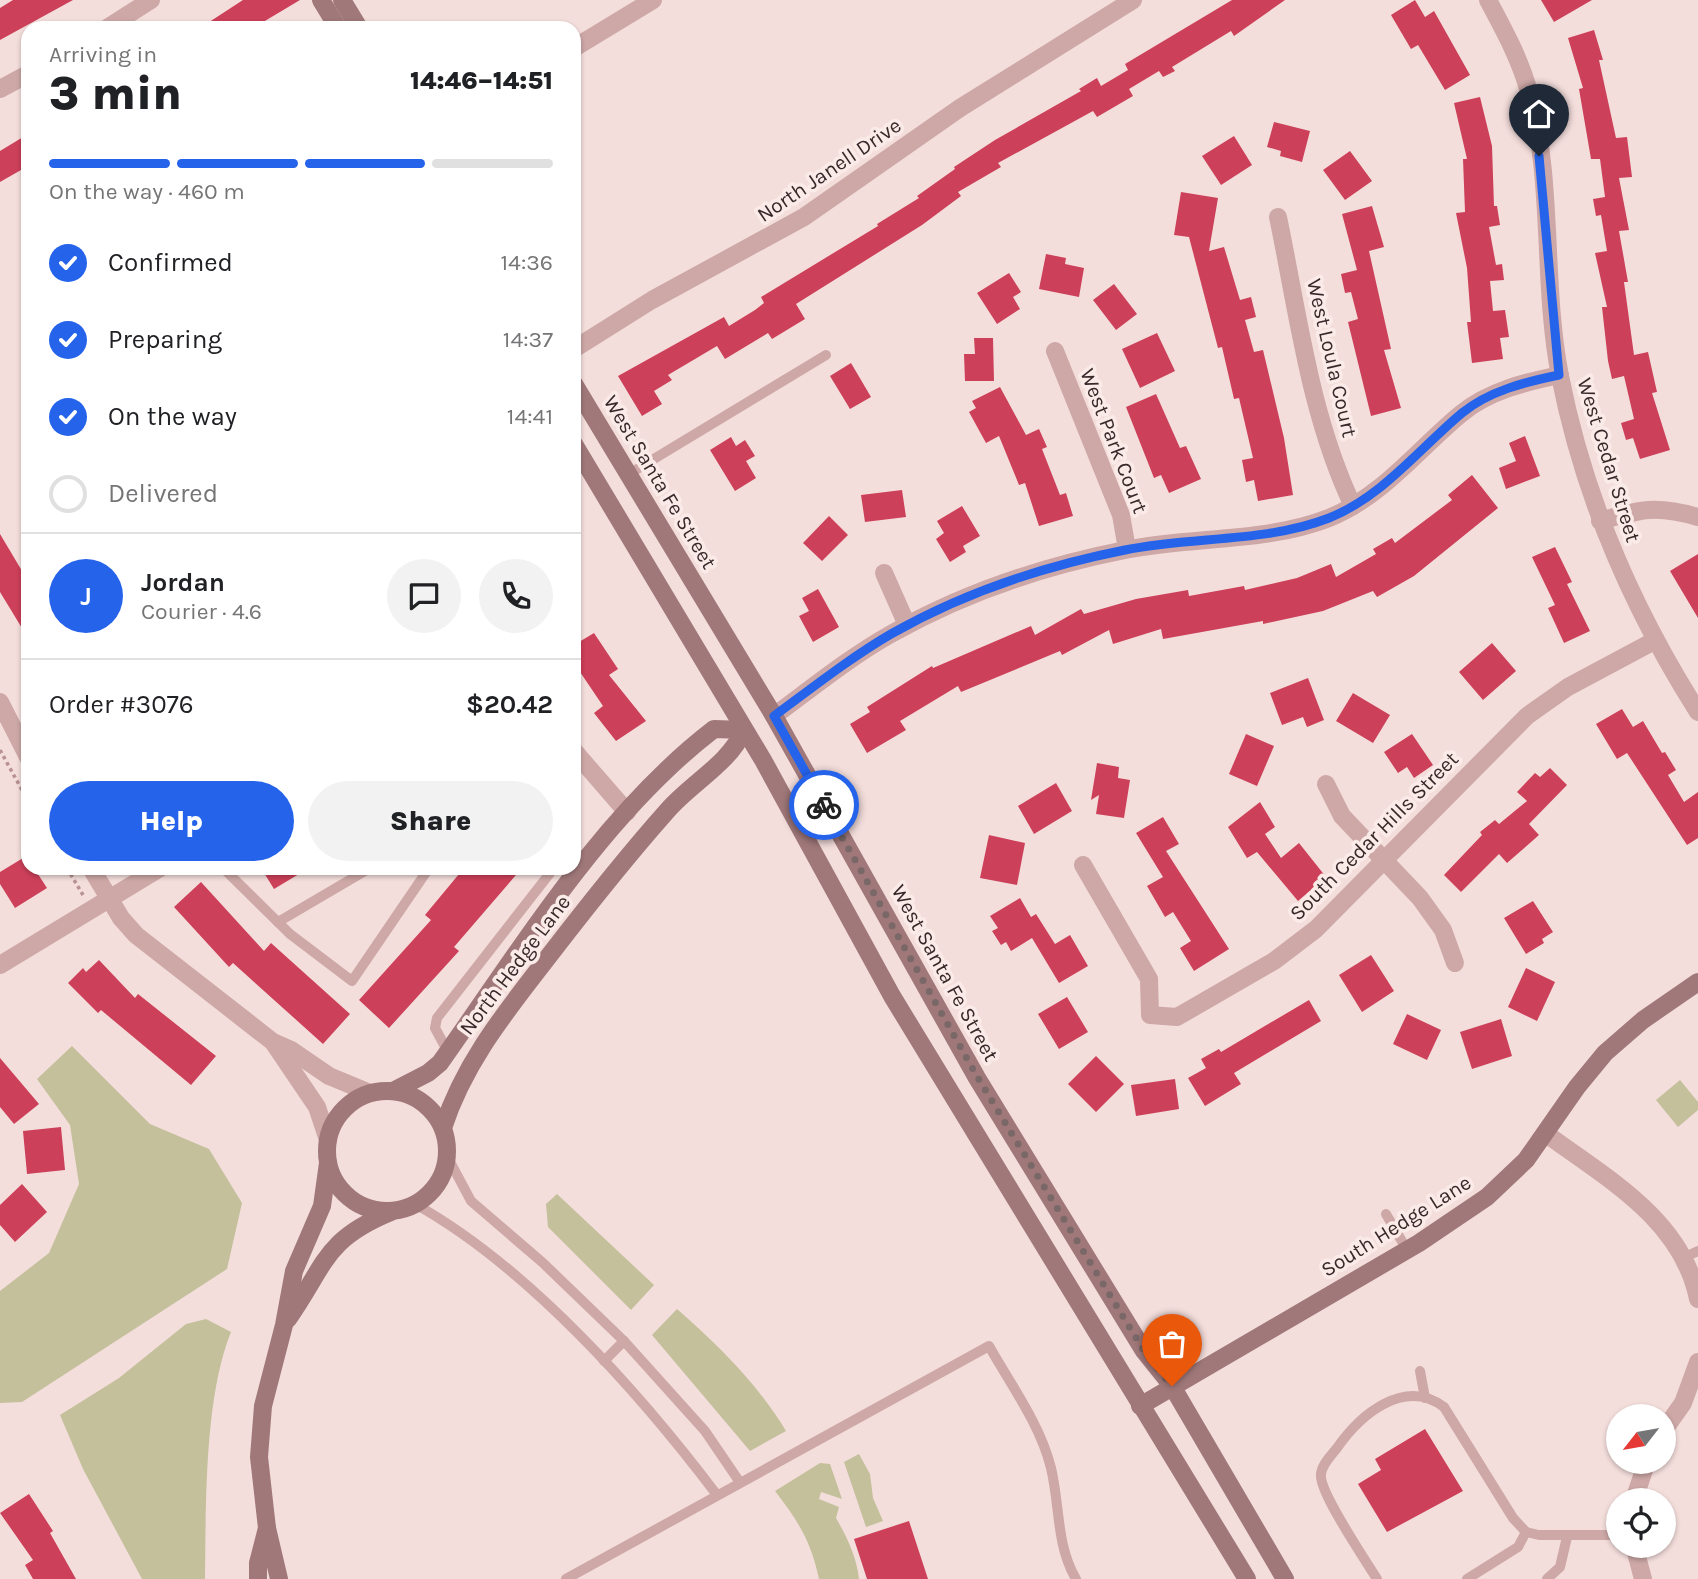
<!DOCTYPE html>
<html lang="en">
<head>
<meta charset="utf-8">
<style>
	body { margin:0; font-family:Karla,sans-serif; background:#f2f2f2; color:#202124; height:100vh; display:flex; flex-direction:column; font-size:26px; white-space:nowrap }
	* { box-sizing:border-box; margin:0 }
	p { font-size:23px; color:#757577 }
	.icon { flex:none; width:38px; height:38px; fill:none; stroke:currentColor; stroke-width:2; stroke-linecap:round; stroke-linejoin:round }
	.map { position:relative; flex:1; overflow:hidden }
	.drawer { position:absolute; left:21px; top:21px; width:560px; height:854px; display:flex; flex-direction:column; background:#fff; border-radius:21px; box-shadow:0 2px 5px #0004 }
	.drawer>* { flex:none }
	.needle { width:46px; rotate:239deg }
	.controls { position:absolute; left:1606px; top:1404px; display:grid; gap:14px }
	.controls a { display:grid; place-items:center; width:70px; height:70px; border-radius:50%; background:#fff; box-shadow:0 2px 5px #0004; font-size:35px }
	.pin { position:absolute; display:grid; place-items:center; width:60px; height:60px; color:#fff; margin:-72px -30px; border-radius:50% 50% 50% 0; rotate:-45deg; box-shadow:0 0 7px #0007 }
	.pin .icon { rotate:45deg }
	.courier { position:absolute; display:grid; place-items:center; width:70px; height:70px; margin:-35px; border:5px solid #2563eb; border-radius:50%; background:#fff; color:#222; box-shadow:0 2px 9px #0007 }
	.summary em { font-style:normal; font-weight:800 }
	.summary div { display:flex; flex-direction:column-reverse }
	.summary { display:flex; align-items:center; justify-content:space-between; height:119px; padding:0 28px }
	h1 { font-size:46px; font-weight:800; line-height:52px }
	.bar { display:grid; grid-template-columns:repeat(4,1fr); gap:10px 7px; align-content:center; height:84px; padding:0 28px }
	.bar i { height:9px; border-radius:5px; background:#e0e0e0 }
	.bar .on { background:#2563eb }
	.bar p { grid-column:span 4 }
	.line { display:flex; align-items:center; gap:18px; padding:0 28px; border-top:2px solid #e0e0e0 }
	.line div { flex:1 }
	.round { display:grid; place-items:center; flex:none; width:74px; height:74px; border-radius:37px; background:#f2f2f2 }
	ol { padding:0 28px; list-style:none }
	li { display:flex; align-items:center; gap:21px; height:77px }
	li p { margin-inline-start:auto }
	li .icon { padding:7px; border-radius:50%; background:#2563eb; color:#fff; stroke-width:4 }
	li:last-child { color:#757577 }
	li i { width:38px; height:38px; border:4px solid #e0e0e0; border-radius:50% }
	.button { display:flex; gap:14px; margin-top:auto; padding:14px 28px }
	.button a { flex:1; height:80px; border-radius:42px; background:#2563eb; color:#fff; font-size:28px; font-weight:800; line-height:80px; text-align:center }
	.button a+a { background:#f2f2f2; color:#202124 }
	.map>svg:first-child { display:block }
	.green { fill:#c4c09b }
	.building { fill:#cd4059 }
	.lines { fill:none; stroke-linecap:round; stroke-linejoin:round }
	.path { stroke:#b89191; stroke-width:3.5; stroke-dasharray:3.5 3.5; stroke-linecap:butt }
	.lane { stroke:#cda8a7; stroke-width:10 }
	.street { stroke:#cda8a7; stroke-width:18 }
	.secondary { stroke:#a0787a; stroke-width:18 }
	.done { stroke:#7a6868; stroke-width:7; stroke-dasharray:0 12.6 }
	.route { stroke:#2563eb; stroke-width:9 }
	.labels { text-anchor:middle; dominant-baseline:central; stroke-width:7; stroke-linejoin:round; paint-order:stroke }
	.street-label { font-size:21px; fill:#38282a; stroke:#fbebe8 }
</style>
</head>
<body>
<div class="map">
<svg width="1698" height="1579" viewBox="0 0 1698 1579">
	<rect width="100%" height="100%" fill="#f4dedc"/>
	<!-- green -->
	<g class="green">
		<path d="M72,1046L150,1124L209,1149L242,1203L227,1269L22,1402L0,1403V1291L49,1253L79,1184L70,1125L37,1079Z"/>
		<path d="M1680,1080L1698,1102V1110L1678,1127L1656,1100Z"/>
		<path d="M557,1194L654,1285L631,1310L548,1227L546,1204Z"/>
		<path d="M677,1309C719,1346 757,1383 786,1431L750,1451L652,1335Z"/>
		<path d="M206,1319L231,1332C204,1399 206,1506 205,1579H142L83,1469L60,1415L119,1378L186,1324Z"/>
		<path d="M859,1454L870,1474L873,1498L883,1521L866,1527L844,1462Z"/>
		<path d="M820,1463L830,1464L842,1499L821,1492L819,1499L839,1507L836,1518C847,1537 857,1558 859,1579H819C811,1541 798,1521 775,1491Z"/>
	</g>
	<!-- building -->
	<g class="building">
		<path d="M13,0H73L0,40V8Z"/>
		<path d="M243,0H300L253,28H200Z"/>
		<path d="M1232,0H1285L1234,36L1231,31L1172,67L1175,71L1163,77L1159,71L1129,89L1133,96L1097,117L1093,111L998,163L1001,167L958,192L961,196L922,225L796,304L805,319L772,339L768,333L725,359L717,346L668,375L672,380L654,391L662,404L642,416L618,376L724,317L729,326L755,310L764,303L761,297L878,226L877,224L919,198L917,196L955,169L954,167L995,140L1081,91L1079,89L1097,78L1101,86L1128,70L1125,64Z"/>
		<path d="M1415,0L1425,17L1434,11L1470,75L1445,90L1418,45L1411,49L1391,15Z"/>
		<path d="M1541,0H1592L1554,22Z"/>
		<path d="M1594,30L1603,60H1599L1616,138L1627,137L1632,177L1619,178L1629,230L1619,231L1628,282H1624L1634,355L1648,352L1657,392L1652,393L1670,450L1640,459L1633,438L1626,440L1621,423L1634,419L1624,376L1612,379L1608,361L1602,307H1607L1595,253L1607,251L1601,215L1596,216L1593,199L1605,197L1600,159H1591L1579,89L1583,88L1568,38Z"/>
		<path d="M1480,97L1492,146L1494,206H1497L1500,225L1489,227L1496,265L1502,264L1504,280L1490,281L1493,311L1505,310L1509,337L1500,338L1503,359L1472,363L1467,322H1471L1467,268L1456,213L1465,212L1463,159H1467L1454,103Z"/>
		<path d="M1274,122L1310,131L1302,162L1280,156L1281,151L1267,147Z"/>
		<path d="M28,134V166L0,182V151Z"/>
		<path d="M1234,136L1252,165L1221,185L1202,156Z"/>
		<path d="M1350,151L1372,181L1345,200L1323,170Z"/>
		<path d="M1181,192L1218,198L1209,251L1224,247L1240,300L1251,297L1256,317L1245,320L1254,352L1263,350L1284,438L1293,495L1258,501L1254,480L1246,482L1242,460L1253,458L1239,398L1234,399L1222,347L1218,348L1189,237L1174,235Z"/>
		<path d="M1372,206L1384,247L1369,251L1391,349L1384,350L1401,408L1371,416L1348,322L1358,319L1351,292L1345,293L1341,274L1357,270L1342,214Z"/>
		<path d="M1046,254L1066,258L1065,264L1084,268L1079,297L1039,289Z"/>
		<path d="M1009,273L1021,292L1013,297L1020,309L997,324L977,293Z"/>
		<path d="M1114,284L1137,314L1116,330L1093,300Z"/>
		<path d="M1157,333L1175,371L1140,388L1122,349Z"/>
		<path d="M974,338H993L994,381H965L964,354H975Z"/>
		<path d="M851,363L871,397L850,409L830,376Z"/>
		<path d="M1000,387L1026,435L1039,429L1047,447L1042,449L1060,495L1066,493L1073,516L1039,526L1025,483L1019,485L999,436L986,443L969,412L976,408L972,401Z"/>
		<path d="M1156,394L1180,448L1186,446L1201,479L1169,493L1161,475L1154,478L1126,407Z"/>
		<path d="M1525,436L1540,476L1506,489L1499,468L1516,461L1509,443Z"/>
		<path d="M731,437L736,446L745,440L755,456L746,461L756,478L735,491L710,450Z"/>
		<path d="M1472,475L1498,508L1414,576L1377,597L1373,591L1323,611L1263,624V621L1163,639L1161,629L1113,644L1109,630L1062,655L1060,651L961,692L958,686L900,721L906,730L867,753L850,724L870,712L867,707L932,666L933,668L1031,626L1035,635L1081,609L1084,614L1136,599L1188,590L1189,596L1244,586L1245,590L1297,578L1331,564L1336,577L1376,554L1373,549L1392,538L1395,543L1452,500L1448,495Z"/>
		<path d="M902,490L906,517L865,522L861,495Z"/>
		<path d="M962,506L980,536L963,546L966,552L950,562L936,539L944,533L937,521Z"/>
		<path d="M829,516L848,535L822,561L803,543Z"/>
		<path d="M0,534L28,581V638L0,592Z"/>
		<path d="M1555,547L1572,582L1567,584L1590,631L1564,643L1548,608L1555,605L1532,557Z"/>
		<path d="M1698,554V618L1670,571Z"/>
		<path d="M818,589L839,627L813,642L799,616L809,611L802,598Z"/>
		<path d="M594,633L618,669L609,675L646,721L616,741L594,713L603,706L574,663V645Z"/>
		<path d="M1492,643L1516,671L1483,700L1459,672Z"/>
		<path d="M1308,678L1324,720L1307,727L1303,717L1282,725L1270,693Z"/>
		<path d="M1353,693L1390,715L1373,743L1336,721Z"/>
		<path d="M1622,709L1633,727L1643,721L1662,753L1665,752L1676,770L1668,775L1684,802L1698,792V838L1687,845L1627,753L1617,759L1596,724Z"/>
		<path d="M1246,734L1274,746L1257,786L1229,774Z"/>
		<path d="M1412,734L1433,765L1414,778L1407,767L1398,773L1384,752Z"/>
		<path d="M1097,763L1119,767L1118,778L1130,780L1124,818L1096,814L1099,795L1091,800Z"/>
		<path d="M1550,768L1567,785L1529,824L1539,835L1507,863L1499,854L1461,892L1444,875L1482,835L1480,832L1495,820L1499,824L1527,801L1517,792L1535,773L1540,777Z"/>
		<path d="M1056,783L1072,811L1034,834L1018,806Z"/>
		<path d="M1260,802L1275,827L1265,834L1281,858L1299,843L1326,877L1298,901L1257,852L1247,858L1228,827Z"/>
		<path d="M1163,817L1179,844L1166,851L1229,949L1194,971L1180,948L1191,941L1173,912L1165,917L1147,886L1163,877L1136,833Z"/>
		<path d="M989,835L1025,843L1017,885L980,878Z"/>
		<path d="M28,855V868H34L47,888L15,908L0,884V872Z"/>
		<path d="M261,868H309L274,889Z"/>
		<path d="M464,868H522L454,947L459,951L389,1028L359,1000L431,920L425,915Z"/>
		<path d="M201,882L264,951L271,943L350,1014L323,1044L233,963L229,967L174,907Z"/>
		<path d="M1020,898L1031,917L1036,914L1055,944L1070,935L1088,966L1059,983L1032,938L1011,951L1006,942L1001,945L992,931L998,928L990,916Z"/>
		<path d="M1533,901L1553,932L1542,939L1544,943L1526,954L1504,918Z"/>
		<path d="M1371,955L1394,991L1362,1012L1339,975Z"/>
		<path d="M99,960L135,998L138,994L216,1056L191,1085L101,1010L98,1013L68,983L83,968L86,972Z"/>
		<path d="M1526,968L1555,982L1537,1021L1508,1007Z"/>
		<path d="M1067,997L1088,1032L1059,1049L1038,1014Z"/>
		<path d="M1309,1000L1321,1021L1234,1073L1241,1084L1205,1106L1188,1078L1206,1068L1201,1059L1219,1049L1221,1052Z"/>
		<path d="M1407,1014L1441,1030L1427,1060L1393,1044Z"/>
		<path d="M1501,1019L1512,1056L1472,1069L1460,1032Z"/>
		<path d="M1096,1056L1124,1084L1096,1112L1068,1084Z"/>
		<path d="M0,1058L39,1104L14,1124L0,1107Z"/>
		<path d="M1175,1079L1179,1109L1136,1116L1131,1085Z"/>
		<path d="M61,1127L65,1170L27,1174L23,1131Z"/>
		<path d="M22,1184L47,1212L15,1242L0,1225V1205Z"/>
		<path d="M1425,1429L1463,1491L1387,1532L1358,1484L1381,1470L1375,1459Z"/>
		<path d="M29,1494L53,1531L50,1533L76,1579H33L25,1565L33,1560L0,1513Z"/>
		<path d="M909,1521L928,1579H867L854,1539Z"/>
	</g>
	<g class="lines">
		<!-- path -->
		<g class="path">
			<path d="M0,750L28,801"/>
			<path d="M67,868L83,895"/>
		</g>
		<!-- lane -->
		<g class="lane">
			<path d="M629,474L826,355"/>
			<path d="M223,868L290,934L352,981L429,868"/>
			<path d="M278,922L370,868"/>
			<path d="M448,1052L435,1028L437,1018L554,868"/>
			<path d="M447,1156L471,1201L542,1262L624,1341L705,1431L739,1481"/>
			<path d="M415,1204C528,1267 639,1392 717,1495"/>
			<path d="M1386,1214L1407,1250"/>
			<path d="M1685,1257L1698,1251"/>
			<path d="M604,1361L624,1341"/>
			<path d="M1420,1371L1425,1398"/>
			<path d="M566,1579L989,1346C1011,1385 1040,1424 1051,1468C1060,1505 1056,1545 1076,1579"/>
			<path d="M1377,1579C1366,1561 1319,1492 1321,1475C1321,1465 1331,1456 1337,1448C1360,1415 1404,1377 1444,1407L1513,1518L1526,1532L1539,1535H1619"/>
			<path d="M1467,1579L1518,1547L1526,1532"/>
			<path d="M1547,1579L1560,1567L1567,1537"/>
		</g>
		<!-- street -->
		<g class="street">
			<path d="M1488,0C1504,30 1520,59 1529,92C1554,180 1542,285 1560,376C1584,498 1632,608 1698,712"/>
			<path d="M107,28L151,0"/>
			<path d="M574,48L653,0"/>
			<path d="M0,89L28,74"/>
			<path d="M1278,217C1298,313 1310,416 1353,506"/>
			<path d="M574,349L652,300L804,217L960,108L1133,0"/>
			<path d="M1055,351L1121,515L1127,549"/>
			<path d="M1600,521C1642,509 1656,505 1698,517"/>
			<path d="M884,573L907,625"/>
			<path d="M0,702L28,757"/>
			<path d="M774,716C812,688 850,657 891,634C963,593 1044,566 1125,550C1192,536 1265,543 1329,518C1382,497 1419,448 1462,413C1489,391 1525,382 1560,375"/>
			<path d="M574,751L627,812"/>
			<path d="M1326,784L1342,816L1420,898L1443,930L1455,963"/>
			<path d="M1083,865L1149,979L1150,1015L1177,1017L1274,961L1316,929L1527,716L1568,687L1654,641"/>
			<path d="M91,868L121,918L136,935L273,1042L291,1050L329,1076L370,1093"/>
			<path d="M0,965L160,868"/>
			<path d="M273,1042L317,1107L328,1140"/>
			<path d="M1545,1133C1606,1178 1682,1219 1698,1299"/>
			<path d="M1664,1430L1683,1403L1698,1362"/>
			<path d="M1634,1500L1647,1461"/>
			<path d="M1634,1545L1643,1579"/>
		</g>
		<!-- secondary -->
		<g class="secondary">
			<path d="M321,0L338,28"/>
			<path d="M342,0L359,28"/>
			<path d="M574,384L774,716L977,1078L1144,1351L1172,1386L1285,1579"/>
			<path d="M574,444L763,760L892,996L1247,1579"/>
			<path d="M393,1091L428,1073L440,1063C521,949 602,815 714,729L744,730"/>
			<circle cx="387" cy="1151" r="60"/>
			<path d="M443,1128C465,1060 509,1008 552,952C589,904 627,856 667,811C691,783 729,764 744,730"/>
			<path d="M288,1319C326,1265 323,1240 391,1212"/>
			<path d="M1140,1406L1419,1243L1487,1197L1526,1160L1577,1087L1605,1053L1643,1020L1698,982"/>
			<path d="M258,1579V1563L267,1528"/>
			<path d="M279,1579L267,1528L259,1457L263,1406L284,1325L294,1271L322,1206L328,1163"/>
		</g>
	</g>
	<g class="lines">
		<!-- done -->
		<path class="done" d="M824,805L978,1078L1144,1351L1172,1386"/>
		<!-- route -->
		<path class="route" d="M824,805L774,716C812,688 850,658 891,634C963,593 1044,566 1125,550C1192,536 1265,543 1329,518C1382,497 1419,449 1462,413C1489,391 1525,382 1559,375L1539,156"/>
	</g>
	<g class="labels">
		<!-- street labels -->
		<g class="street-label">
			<text transform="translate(829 170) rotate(-34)">North Janell Drive</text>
			<text transform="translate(1332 358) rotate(77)">West Loula Court</text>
			<text transform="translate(1114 441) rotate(69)">West Park Court</text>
			<text transform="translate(1609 460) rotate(73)">West Cedar Street</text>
			<text transform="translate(660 482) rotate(59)">West Santa Fe Street</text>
			<text transform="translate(1374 836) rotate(-45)">South Cedar Hills Street</text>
			<text transform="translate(515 965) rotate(-53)">North Hedge Lane</text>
			<text transform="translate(945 973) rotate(61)">West Santa Fe Street</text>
			<text transform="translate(1396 1226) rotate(-32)">South Hedge Lane</text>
		</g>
	</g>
</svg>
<div class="controls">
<a><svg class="needle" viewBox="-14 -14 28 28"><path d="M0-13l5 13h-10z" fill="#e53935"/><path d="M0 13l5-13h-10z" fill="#757577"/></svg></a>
<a><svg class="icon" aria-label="locate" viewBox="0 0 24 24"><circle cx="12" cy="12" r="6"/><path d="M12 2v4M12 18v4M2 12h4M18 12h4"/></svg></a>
</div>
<div class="pin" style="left:1172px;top:1386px;background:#ea580c"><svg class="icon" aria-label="bag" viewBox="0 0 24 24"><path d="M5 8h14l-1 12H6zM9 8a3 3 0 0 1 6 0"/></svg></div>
<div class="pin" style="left:1539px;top:156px;background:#1f2937"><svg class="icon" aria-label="home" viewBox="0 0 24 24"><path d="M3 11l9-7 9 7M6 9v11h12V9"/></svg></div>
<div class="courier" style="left:824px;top:805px"><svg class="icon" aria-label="bike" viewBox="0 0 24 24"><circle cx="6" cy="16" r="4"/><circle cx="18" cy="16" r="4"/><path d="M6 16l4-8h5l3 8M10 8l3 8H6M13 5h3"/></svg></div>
<section class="drawer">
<div class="summary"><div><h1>3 min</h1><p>Arriving in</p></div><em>14:46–14:51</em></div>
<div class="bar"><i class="on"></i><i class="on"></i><i class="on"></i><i></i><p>On the way · 460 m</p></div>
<ol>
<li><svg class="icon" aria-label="check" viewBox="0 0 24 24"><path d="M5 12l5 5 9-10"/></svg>Confirmed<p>14:36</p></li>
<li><svg class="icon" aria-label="check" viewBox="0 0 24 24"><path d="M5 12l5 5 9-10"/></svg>Preparing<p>14:37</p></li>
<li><svg class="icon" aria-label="check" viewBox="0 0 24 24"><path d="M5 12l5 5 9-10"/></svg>On the way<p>14:41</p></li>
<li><i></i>Delivered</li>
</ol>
<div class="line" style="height:126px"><b class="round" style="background:#2563eb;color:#fff">J</b><div><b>Jordan</b><p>Courier · 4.6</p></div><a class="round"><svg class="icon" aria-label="chat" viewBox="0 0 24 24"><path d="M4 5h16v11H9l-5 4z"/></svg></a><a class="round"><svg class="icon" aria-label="phone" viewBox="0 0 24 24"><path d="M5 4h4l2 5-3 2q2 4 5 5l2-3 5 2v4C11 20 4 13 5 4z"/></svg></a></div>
<div class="line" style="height:91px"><div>Order #3076</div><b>$20.42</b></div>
<div class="button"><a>Help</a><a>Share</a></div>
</section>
</div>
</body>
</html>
